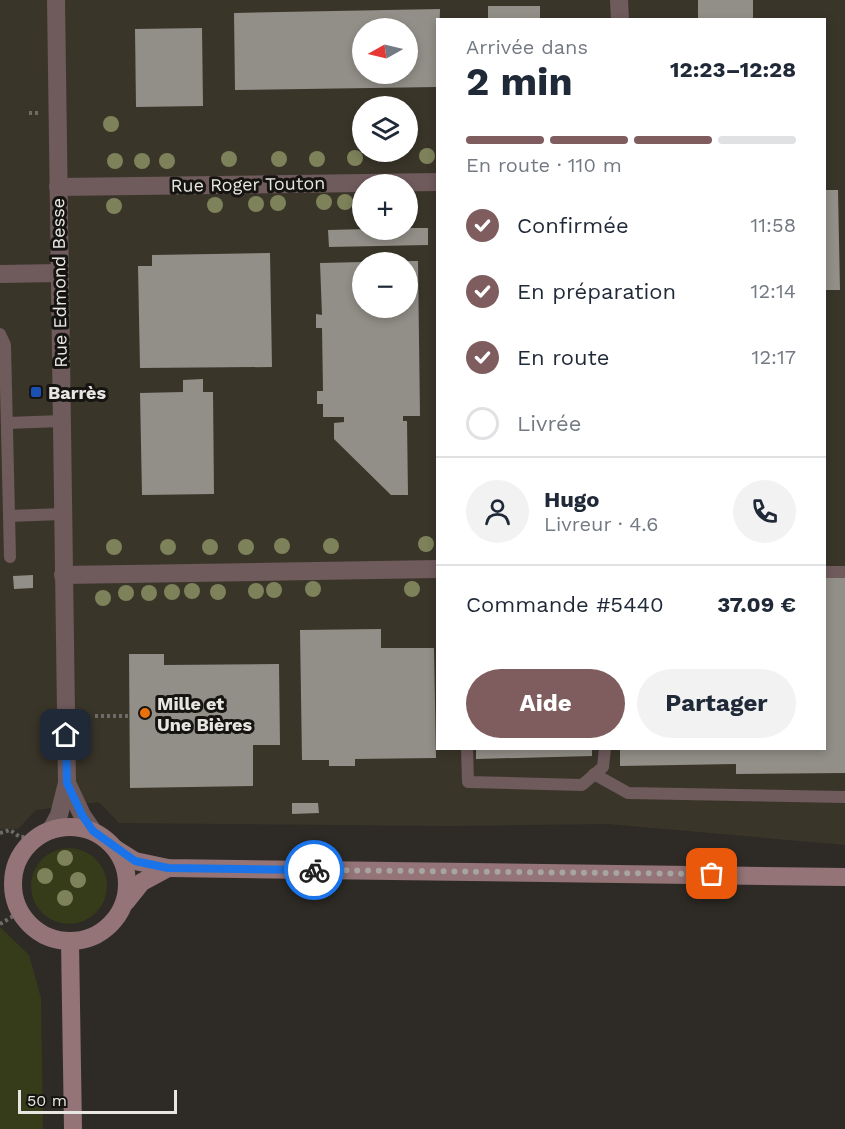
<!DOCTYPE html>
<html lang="fr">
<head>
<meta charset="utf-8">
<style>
	body { margin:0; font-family:"Work Sans",sans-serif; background:#f2f2f3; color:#1f2937; height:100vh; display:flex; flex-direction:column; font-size:22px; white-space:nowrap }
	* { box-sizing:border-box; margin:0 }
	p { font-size:20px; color:#747a83 }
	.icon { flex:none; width:33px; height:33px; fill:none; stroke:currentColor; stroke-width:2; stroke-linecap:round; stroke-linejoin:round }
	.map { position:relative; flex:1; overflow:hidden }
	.side { position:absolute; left:436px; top:18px; width:390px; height:732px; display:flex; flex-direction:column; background:#fff; border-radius:0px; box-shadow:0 3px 9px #0003 }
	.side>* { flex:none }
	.needle { width:39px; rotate:262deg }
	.controls { position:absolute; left:352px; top:18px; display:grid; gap:12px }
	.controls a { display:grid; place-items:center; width:66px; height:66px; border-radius:50%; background:#fff; box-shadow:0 3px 9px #0003; font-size:30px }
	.scale { position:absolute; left:18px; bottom:15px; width:159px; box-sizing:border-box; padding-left:6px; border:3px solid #e8e6e2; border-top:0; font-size:16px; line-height:21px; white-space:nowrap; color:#e8e6e2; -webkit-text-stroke:4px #151411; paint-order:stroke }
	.pin { position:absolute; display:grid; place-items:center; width:51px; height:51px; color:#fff; margin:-26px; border-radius:12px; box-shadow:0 3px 9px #0006 }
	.courier { position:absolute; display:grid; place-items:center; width:60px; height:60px; margin:-30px; border:4px solid #1a73e8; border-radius:50%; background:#fff; color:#222; box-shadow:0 2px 8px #0007 }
	.head em { font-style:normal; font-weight:700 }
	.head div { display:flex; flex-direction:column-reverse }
	.head { display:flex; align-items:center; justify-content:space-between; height:102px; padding:0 30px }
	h1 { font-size:39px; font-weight:700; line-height:45px }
	.bar { display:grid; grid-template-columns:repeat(4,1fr); gap:9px 6px; align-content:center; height:72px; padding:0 30px }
	.bar i { height:8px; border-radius:4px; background:#e0e1e3 }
	.bar .active { background:#7f5d5e }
	.bar p { grid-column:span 4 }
	.line { display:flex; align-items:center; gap:15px; padding:0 30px; border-top:2px solid #e0e1e3 }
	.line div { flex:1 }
	.round { display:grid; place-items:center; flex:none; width:63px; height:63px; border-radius:32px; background:#f2f2f3 }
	ol { padding:0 30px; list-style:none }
	li { display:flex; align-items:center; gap:18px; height:66px }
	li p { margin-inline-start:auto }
	li .icon { padding:6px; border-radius:50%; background:#7f5d5e; color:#fff; stroke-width:4 }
	li:last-child { color:#747a83 }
	li i { width:33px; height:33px; border:3px solid #e0e1e3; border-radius:50% }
	.button { display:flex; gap:12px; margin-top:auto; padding:12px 30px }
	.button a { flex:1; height:69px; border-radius:36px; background:#7f5d5e; color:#fff; font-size:24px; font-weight:700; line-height:69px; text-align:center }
	.button a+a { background:#f2f2f3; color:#1f2937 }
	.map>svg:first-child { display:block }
	.built { fill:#3a3529; fill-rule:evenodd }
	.green { fill:#363b19 }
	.building { fill:#928f88; fill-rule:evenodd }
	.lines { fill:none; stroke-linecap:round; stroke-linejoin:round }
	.path { stroke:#6f6c68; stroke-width:4; stroke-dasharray:3 3; stroke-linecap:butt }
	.lane { stroke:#6f5a5c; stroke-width:12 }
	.street { stroke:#6f5a5c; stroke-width:18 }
	.secondary { stroke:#947476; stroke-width:18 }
	.tree { fill:#7d825a }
	.done { stroke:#a7a5a0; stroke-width:6; stroke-dasharray:0 10.8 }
	.route { stroke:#1a73e8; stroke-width:8 }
	.transit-dot { fill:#1a4fb4; stroke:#151411; stroke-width:2 }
	.food-dot { fill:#e8710a; stroke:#151411; stroke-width:2 }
	.labels { text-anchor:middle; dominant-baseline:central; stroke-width:6; stroke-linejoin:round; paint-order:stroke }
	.street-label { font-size:18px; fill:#e8e6e2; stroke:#151411 }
	.poi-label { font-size:18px; font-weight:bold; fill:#e8e6e2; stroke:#151411; text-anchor:start }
</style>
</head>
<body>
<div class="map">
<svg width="845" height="1129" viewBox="0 0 845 1129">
	<rect width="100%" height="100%" fill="#2e2b26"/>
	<!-- built -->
	<path class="built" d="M0,0H845V845L608,824L449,826L119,823L99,802L36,810L18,829H0ZM438,20H825V748H438ZM363,28H408V74H363ZM363,106H408V152H363ZM363,184H408V230H363ZM363,262H408V308H363Z"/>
	<!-- green -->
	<g class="green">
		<circle cx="69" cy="886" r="38"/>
		<path d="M0,927L29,955L41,998L43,1129H0Z"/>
	</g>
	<!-- building -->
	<g class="building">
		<rect x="698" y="0" width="55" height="20"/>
		<rect x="488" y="6" width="52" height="14"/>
		<path d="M440,9L438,87L235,90L234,13ZM363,28H408V74H363Z"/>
		<path d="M202,28L203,106L136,107L135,29Z"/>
		<path d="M825,190H838L840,290H825Z"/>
		<path d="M408,228H428V245L329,247L328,230Z"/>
		<path d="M270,253L272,367L140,368L138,266H152V255Z"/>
		<path d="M408,261H418L420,416H403V421H407L408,495H391L334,439V423L344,422V417H323V404H317V391H323L322,328H316V314L322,315L320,263L363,262V308H408Z"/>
		<path d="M203,379V392H213L214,494L142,495L140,393L183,392V380Z"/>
		<path d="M33,575V588L14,589L13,576Z"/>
		<path d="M825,577H845V773L736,774V764L620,766V748H825Z"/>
		<path d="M381,629V648H434L436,758L355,759V766H329V760H302L300,630Z"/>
		<path d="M129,654H164V665L279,664L280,745H253V786L130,788Z"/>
		<path d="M476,748H592V756L476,759Z"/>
		<path d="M292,803H318L319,813L292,814Z"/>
	</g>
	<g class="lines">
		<!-- path -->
		<g class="path">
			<path d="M29,113H40"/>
			<path d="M95,716H129"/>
			<path d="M0,833L10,830L20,837H34"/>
			<path d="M0,924L20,912"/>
		</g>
		<!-- lane -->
		<g class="lane">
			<path d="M0,334L5,345L10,557"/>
			<path d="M8,423L61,421"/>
			<path d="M9,516L62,514"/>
			<path d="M825,572H845"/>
			<path d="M467,748L468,782L582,785L603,767L605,748"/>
			<path d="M594,774L628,793L845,797"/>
		</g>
		<!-- street -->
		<g class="street">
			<path d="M619,0L620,20"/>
			<path d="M58,187L438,182"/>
			<path d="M0,274L59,273"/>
			<path d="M63,575L438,569"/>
			<path d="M67,783L82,815L93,831"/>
			<path d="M51,830L59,815L67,783L56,0"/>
		</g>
		<!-- secondary -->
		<g class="secondary">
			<circle cx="70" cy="884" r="57"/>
			<path d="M116,849L135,861L168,868L845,877"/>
			<path d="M126,902L142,882L168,868"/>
			<path d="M70,942L73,1129"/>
		</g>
	</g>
	<!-- trees -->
	<g class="tree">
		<circle cx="111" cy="124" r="8"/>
		<circle cx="427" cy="156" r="8"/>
		<circle cx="355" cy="158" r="8"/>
		<circle cx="229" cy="159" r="8"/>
		<circle cx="279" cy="159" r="8"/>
		<circle cx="317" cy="159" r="8"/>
		<circle cx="115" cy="161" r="8"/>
		<circle cx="142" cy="161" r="8"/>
		<circle cx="167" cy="161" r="8"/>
		<circle cx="324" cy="202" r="8"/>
		<circle cx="345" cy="202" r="8"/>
		<circle cx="278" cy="203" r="8"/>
		<circle cx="256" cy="204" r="8"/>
		<circle cx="215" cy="205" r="8"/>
		<circle cx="114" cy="206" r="8"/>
		<circle cx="426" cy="544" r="8"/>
		<circle cx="282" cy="546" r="8"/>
		<circle cx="331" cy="546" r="8"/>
		<circle cx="114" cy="547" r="8"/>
		<circle cx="168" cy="547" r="8"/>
		<circle cx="210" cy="547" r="8"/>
		<circle cx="246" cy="547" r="8"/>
		<circle cx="313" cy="589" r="8"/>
		<circle cx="412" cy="589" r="8"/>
		<circle cx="274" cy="590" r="8"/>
		<circle cx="192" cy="591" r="8"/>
		<circle cx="256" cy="591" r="8"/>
		<circle cx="172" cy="592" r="8"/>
		<circle cx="218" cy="592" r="8"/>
		<circle cx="126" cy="593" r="8"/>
		<circle cx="149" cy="593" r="8"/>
		<circle cx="103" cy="598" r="8"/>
		<circle cx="65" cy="858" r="8"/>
		<circle cx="45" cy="876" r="8"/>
		<circle cx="78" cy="880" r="8"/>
		<circle cx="65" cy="898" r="8"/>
	</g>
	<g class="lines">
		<!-- done -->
		<path class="done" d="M314,870L712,874"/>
		<!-- route -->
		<path class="route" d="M66,735L67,783L82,815L93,831L135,861L168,868L314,870"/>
	</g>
	<!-- markers -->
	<rect class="transit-dot" x="30" y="386" width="12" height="12" rx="3"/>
	<circle class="food-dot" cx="145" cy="713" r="6"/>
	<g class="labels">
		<!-- street labels -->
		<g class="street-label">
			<text transform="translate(248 184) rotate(-1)">Rue Roger Touton</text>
			<text transform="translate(59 283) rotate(-91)">Rue Edmond Besse</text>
		</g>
		<!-- poi labels -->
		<g class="poi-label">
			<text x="48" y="392">Barrès</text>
			<text x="157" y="703">Mille et<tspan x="157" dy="21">Une Bières</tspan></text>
		</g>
	</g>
</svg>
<div class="controls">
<a><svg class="needle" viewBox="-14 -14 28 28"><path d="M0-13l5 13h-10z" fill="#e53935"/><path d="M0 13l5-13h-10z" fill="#747a83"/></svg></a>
<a><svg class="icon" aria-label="layers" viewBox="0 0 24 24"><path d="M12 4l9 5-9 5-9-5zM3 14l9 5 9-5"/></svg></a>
<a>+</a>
<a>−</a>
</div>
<div class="scale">50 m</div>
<div class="pin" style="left:712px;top:874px;background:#ea580c"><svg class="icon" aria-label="bag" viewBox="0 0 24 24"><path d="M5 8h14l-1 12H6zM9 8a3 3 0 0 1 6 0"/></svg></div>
<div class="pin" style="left:66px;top:735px;background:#1f2937"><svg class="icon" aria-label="home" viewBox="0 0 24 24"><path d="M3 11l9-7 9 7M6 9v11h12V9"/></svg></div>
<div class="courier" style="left:314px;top:870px"><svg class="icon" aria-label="bike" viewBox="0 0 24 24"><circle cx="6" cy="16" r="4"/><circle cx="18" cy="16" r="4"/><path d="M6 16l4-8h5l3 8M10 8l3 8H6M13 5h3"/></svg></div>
<section class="side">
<div class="head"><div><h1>2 min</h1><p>Arrivée dans</p></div><em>12:23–12:28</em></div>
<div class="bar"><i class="active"></i><i class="active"></i><i class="active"></i><i></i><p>En route · 110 m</p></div>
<ol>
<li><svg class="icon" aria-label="check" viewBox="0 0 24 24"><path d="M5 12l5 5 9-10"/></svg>Confirmée<p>11:58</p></li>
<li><svg class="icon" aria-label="check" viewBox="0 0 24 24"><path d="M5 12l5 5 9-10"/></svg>En préparation<p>12:14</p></li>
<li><svg class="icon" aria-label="check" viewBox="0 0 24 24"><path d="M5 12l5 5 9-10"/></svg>En route<p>12:17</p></li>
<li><i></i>Livrée</li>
</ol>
<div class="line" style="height:108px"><a class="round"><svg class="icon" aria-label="person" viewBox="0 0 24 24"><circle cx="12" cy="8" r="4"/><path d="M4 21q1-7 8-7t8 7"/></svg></a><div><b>Hugo</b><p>Livreur · 4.6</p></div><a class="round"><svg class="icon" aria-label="phone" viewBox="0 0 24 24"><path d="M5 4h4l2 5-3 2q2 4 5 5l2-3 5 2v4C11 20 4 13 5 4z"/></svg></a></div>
<div class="line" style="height:78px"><div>Commande #5440</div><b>37.09 €</b></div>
<div class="button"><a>Aide</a><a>Partager</a></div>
</section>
</div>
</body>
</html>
